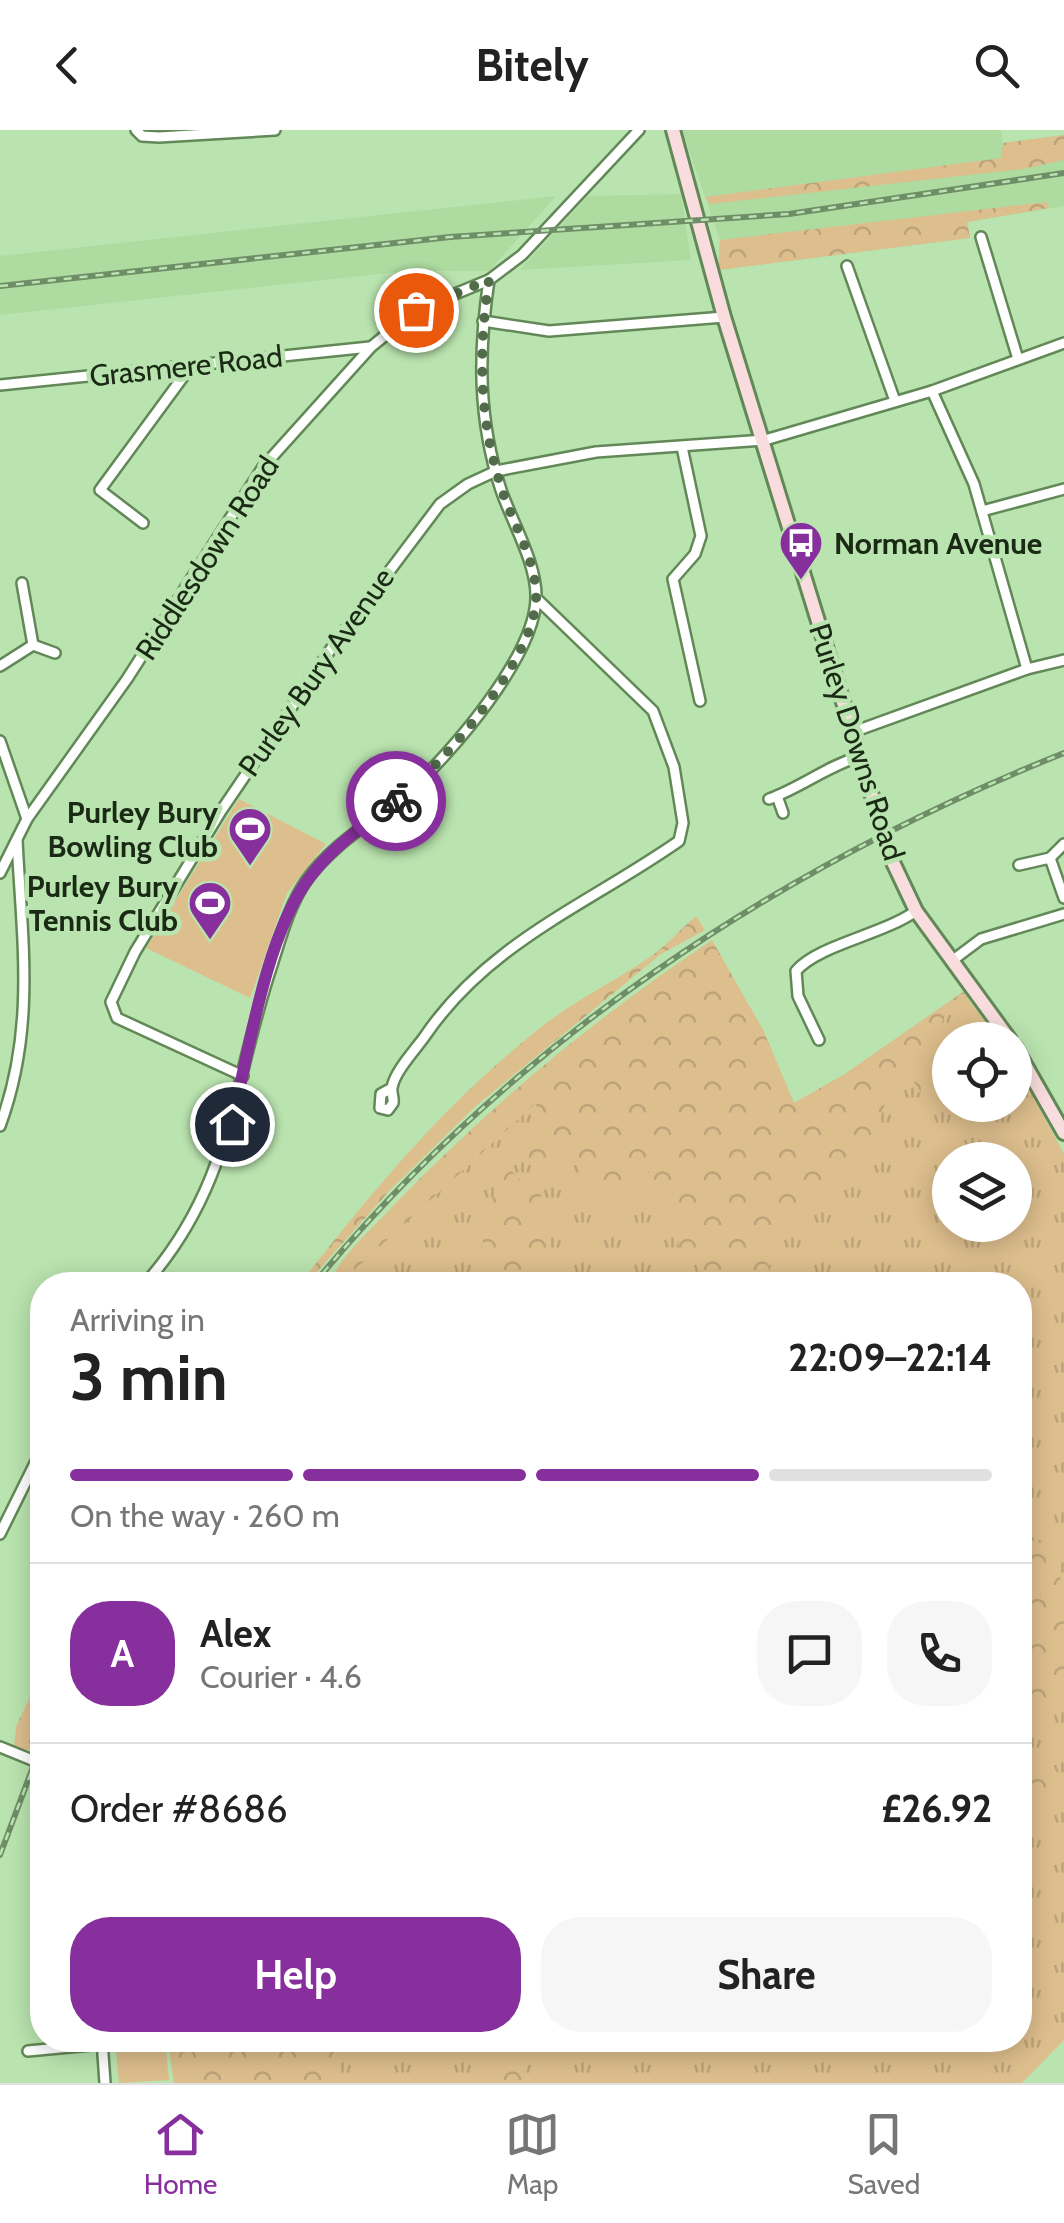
<!DOCTYPE html>
<html lang="en">
<head>
<meta charset="utf-8">
<style>
	body { margin:0; font-family:Cabin,sans-serif; background:#f6f6f6; color:#222; height:100vh; display:flex; flex-direction:column; font-size:38px; white-space:nowrap }
	* { box-sizing:border-box; margin:0 }
	p { font-size:32px; color:#767676 }
	.icon { flex:none; width:55px; height:55px; fill:none; stroke:currentColor; stroke-width:2; stroke-linecap:round; stroke-linejoin:round }
	.map { position:relative; flex:1; overflow:hidden }
	.drawer { position:absolute; left:30px; top:1142px; width:1002px; height:780px; display:flex; flex-direction:column; background:#fff; border-radius:40px; box-shadow:0 5px 25px #0003 }
	.drawer>* { flex:none }
	.controls { position:absolute; left:932px; top:892px; display:grid; gap:20px }
	.controls a { display:grid; place-items:center; width:100px; height:100px; border-radius:50%; background:#fff; box-shadow:0 5px 25px #0003; font-size:50px }
	.pin { position:absolute; display:grid; place-items:center; width:85px; height:85px; color:#fff; margin:-42px; border:5px solid #fff; border-radius:50%; box-shadow:0 2px 10px #0007 }
	.courier { position:absolute; display:grid; place-items:center; width:100px; height:100px; margin:-50px; border:8px solid #87309d; border-radius:50%; background:#fff; color:#222; box-shadow:0 2px 12px #0007 }
	.headline em { font-style:normal; font-weight:800 }
	.headline div { display:flex; flex-direction:column-reverse }
	.headline { display:flex; align-items:center; justify-content:space-between; height:170px; padding:0 40px }
	h1 { font-size:65px; font-weight:800; line-height:75px }
	.bar { display:grid; grid-template-columns:repeat(4,1fr); gap:15px 10px; align-content:center; height:120px; padding:0 40px }
	.bar i { height:12px; border-radius:8px; background:#e0e0e0 }
	.bar .on { background:#87309d }
	.bar p { grid-column:span 4 }
	.line { display:flex; align-items:center; gap:25px; padding:0 40px; border-top:2px solid #e0e0e0 }
	.line div { flex:1 }
	.round { display:grid; place-items:center; flex:none; width:105px; height:105px; border-radius:40px; background:#f6f6f6 }
	.cta { display:flex; gap:20px; margin-top:auto; padding:20px 40px }
	.cta a { flex:1; height:115px; border-radius:40px; background:#87309d; color:#fff; font-size:40px; font-weight:800; line-height:115px; text-align:center }
	.cta a+a { background:#f6f6f6; color:#222 }
	header { display:flex; justify-content:space-between; align-items:center; height:130px; padding:0 40px; background:#fff; font-size:45px; font-weight:800 }
	.dock { display:flex; justify-content:space-around; align-items:center; height:140px; border-top:2px solid #e0e0e0; background:#fff; font-size:28px; color:#767676 }
	.dock a { display:grid; justify-items:center; gap:5px }
	.dock .on { color:#87309d }
	.map>svg:first-child { display:block }
	.built { fill:#addba0 }
	.grass { fill:url(#grass-tufts); fill-rule:evenodd }
	.forest { fill:url(#forest-crowns) }
	.pitch { fill:#ddbe8d }
	.lines { fill:none; stroke-linecap:round; stroke-linejoin:round }
	.street-casing { stroke:#628857; stroke-width:14 }
	.secondary-casing { stroke:#628857; stroke-width:18 }
	.street { stroke:#fff; stroke-width:9 }
	.secondary { stroke:#f9ddde; stroke-width:12 }
	.rail-casing { stroke:#6f8d67; stroke-width:6 }
	.rail { stroke:#bae4af; stroke-width:2.5; stroke-dasharray:8; stroke-linecap:butt }
	.secondary-bridge-casing { stroke:#628857; stroke-width:18; stroke-linecap:butt }
	.secondary-bridge { stroke:#f9ddde; stroke-width:12 }
	.done { stroke:#526b4b; stroke-width:10; stroke-dasharray:0 18 }
	.route { stroke:#87309d; stroke-width:12 }
	.labels { text-anchor:middle; dominant-baseline:central; stroke-width:9; stroke-linejoin:round; paint-order:stroke }
	.street-label { font-size:30px; fill:#1a2a15; stroke:#bae4af }
	.poi-label { font-size:30px; font-weight:bold; fill:#1a2a15; stroke:#bae4af; text-anchor:end }
</style>
</head>
<body>
<header><svg class="icon" aria-label="back" viewBox="0 0 24 24"><path d="M15 5l-7 7 7 7"/></svg>Bitely<svg class="icon" aria-label="search" viewBox="0 0 24 24"><circle cx="10" cy="10" r="6"/><path d="M15 15l6 6"/></svg></header>
<div class="map">
<svg width="1064" height="1953" viewBox="0 0 1064 1953">
	<defs>
		<pattern id="grass-tufts" width="24" height="20" patternUnits="userSpaceOnUse" patternTransform="scale(2.5)"><rect width="24" height="20" fill="#ddbe8d"/><path d="M3 7l-1-3M5 7V3M7 7l1-3M15 17l-1-3M17 17v-4M19 17l1-3" fill="none" stroke="#bda379"/></pattern>
		<pattern id="forest-crowns" width="20" height="18" patternUnits="userSpaceOnUse" patternTransform="scale(2.5)"><rect width="20" height="18" fill="#ddbe8d"/><path d="M2 6a3 3 0 1 1 6 0M12 15a3 3 0 1 1 6 0" fill="none" stroke="#bda379"/></pattern>
	</defs>
	<rect width="100%" height="100%" fill="#bae4af"/>
	<!-- built -->
	<g class="built">
		<path d="M682,0H1001L1003,13L1064,5V76L967,92L970,108L718,140L720,110Z"/>
		<path d="M681,64L691,130L520,140L588,66Z"/>
		<path d="M556,66L489,141H407L0,185V126Z"/>
	</g>
	<!-- grass -->
	<path class="grass" d="M718,822L763,900L794,973L845,944L963,862L999,910H950V975H1015V934L1064,1024V1910L1022,1953H174L168,1910H1020V1155H338L536,972ZM950,1030H1015V1095H950Z"/>
	<!-- forest -->
	<g class="forest">
		<path d="M1064,5V30L1023,39L710,74L705,67L1001,28L1003,13Z"/>
		<path d="M1047,72L1049,78L967,92L970,108L718,140L720,110Z"/>
		<path d="M696,786L705,800L661,824L477,975L392,1058L305,1155H299C373,1060 445,973 540,898C575,870 614,852 650,827C666,816 681,799 696,786Z"/>
		<path d="M712,810L763,900L794,973L845,944L963,862L967,866L943,889L935,910L924,908L922,940L933,943L928,957L918,963L909,936L882,945L889,968C878,982 882,998 874,1012C852,1054 772,1058 766,1129L770,1142L793,1155H694L699,1137L678,1121L679,1109L694,1100L695,1092L679,1086L657,1067L649,1041L611,1077L597,1069L572,1029L557,1028L540,1038L532,1035L527,1025L542,1005L536,973L338,1155H329C339,1126 372,1099 395,1074C492,974 596,887 712,810Z"/>
		<path d="M509,1038L527,1057L538,1048L555,1155H464L483,1113L481,1089Z"/>
		<path d="M1034,1410L1057,1422L1064,1475V1572L1059,1578L1020,1574V1418Z"/>
		<path d="M42,1541V1590L30,1620L9,1618L14,1615L16,1597Z"/>
		<path d="M1020,1614L1041,1625L1059,1644L1020,1691Z"/>
		<path d="M168,1910H330L344,1953H174Z"/>
		<path d="M503,1910H528L523,1953H493Z"/>
	</g>
	<!-- pitch -->
	<g class="pitch">
		<path d="M239,669L326,714L287,763L250,868L146,818Z"/>
		<path d="M115,1910H165L169,1950L119,1953Z"/>
	</g>
	<g class="lines">
		<defs>
			<g id="street">
				<path d="M136,0L142,6L159,7L275,0"/>
				<path d="M981,107L1018,229"/>
				<path d="M847,136L895,271"/>
				<path d="M483,191L549,201L724,187"/>
				<path d="M0,255L370,217"/>
				<path d="M932,261L974,354L1027,539"/>
				<path d="M682,317L701,406L695,424L673,449L700,571"/>
				<path d="M982,381L1064,359"/>
				<path d="M143,393L100,360L191,236"/>
				<path d="M22,453L33,515"/>
				<path d="M0,536L33,515L55,523"/>
				<path d="M853,602L1027,539L1064,530"/>
				<path d="M0,611L27,689"/>
				<path d="M777,666L783,683"/>
				<path d="M769,669C802,657 827,636 861,626"/>
				<path d="M1064,714L1050,728L1064,768"/>
				<path d="M1019,735L1050,728"/>
				<path d="M0,743L27,689L127,549L263,337L371,217L416,180L489,150L522,125L639,0"/>
				<path d="M953,830L981,809L1064,784"/>
				<path d="M819,910L798,866L796,841C818,815 882,805 916,781"/>
				<path d="M243,946L117,888L111,872L135,822L221,681L333,516L440,374L468,354L496,341L596,322L765,310L932,261L1064,213"/>
				<path d="M392,958L381,964L380,978L388,980L393,973C394,968 391,963 392,958C394,942 416,919 425,906C489,812 589,774 679,711L683,693L674,637L653,581L536,468"/>
				<path d="M0,996C36,898 22,811 17,710"/>
				<path d="M144,1155C233,1055 232,954 272,835C281,807 289,776 306,751C333,713 374,691 409,661C451,624 535,526 536,468C537,434 512,392 501,360C478,290 478,223 489,150"/>
				<path d="M0,1404L42,1319"/>
				<path d="M0,1617L42,1634"/>
				<path d="M102,1910L105,1953"/>
				<path d="M28,1921L102,1914"/>
			</g>
			<g id="secondary">
				<path d="M673,0L724,187L877,682"/>
				<path d="M889,724L916,781L1010,910"/>
				<path d="M1015,917L1064,1003"/>
			</g>
		</defs>
		<!-- street casing -->
		<use href="#street" class="street-casing"/>
		<!-- secondary casing -->
		<use href="#secondary" class="secondary-casing"/>
		<!-- street -->
		<use href="#street" class="street"/>
		<!-- secondary -->
		<use href="#secondary" class="secondary"/>
		<defs>
			<g id="rail">
				<path d="M0,156L450,107L789,84L1064,43"/>
				<path d="M313,1155C511,914 776,738 1064,623"/>
				<path d="M0,1725L42,1613"/>
			</g>
		</defs>
		<!-- rail casing -->
		<use href="#rail" class="rail-casing"/>
		<!-- rail -->
		<use href="#rail" class="rail"/>
		<defs>
			<path id="secondary-bridge" d="M877,682L889,724"/>
		</defs>
		<!-- secondary-bridge casing -->
		<use href="#secondary-bridge" class="secondary-bridge-casing"/>
		<!-- secondary-bridge -->
		<use href="#secondary-bridge" class="secondary-bridge"/>
	</g>
	<g class="lines">
		<!-- done -->
		<path class="done" d="M396,671C443,635 534,530 536,469C538,434 512,392 502,360C479,289 478,223 489,150L416,180"/>
		<!-- route -->
		<path class="route" d="M232,994C248,924 266,803 310,747C333,716 365,695 396,671"/>
	</g>
	<!-- icons -->
	<defs>
		<symbol id="bus-pin" viewBox="-11 -11 22 30"><path d="M0 17L-7.5 6A9.5 9.5 0 1 1 7.5 6Z" fill="#87309d" stroke="#bae4af"/><path d="M-5-6H5V4H4V6H2V4H-2V6H-4V4H-5ZM-3.5-4V0h7V-4ZM-3.5 1.2v1.5H-2V1.2ZM2 1.2v1.5H3.5V1.2Z" fill="#fff"/></symbol>
		<symbol id="stadium-pin" viewBox="-11 -11 22 30"><path d="M0 17L-7.5 6A9.5 9.5 0 1 1 7.5 6Z" fill="#87309d" stroke="#bae4af"/><path d="M0-5a6.5 5 0 1 0 0 10a6.5 5 0 1 0 0-10ZM-3.5-1.8h7v3.6h-7Z" fill="#fff"/></symbol>
	</defs>
	<g fill-rule="evenodd">
		<use href="#bus-pin" x="776" y="388" width="50" height="68"/>
		<use href="#stadium-pin" x="225" y="674" width="50" height="68"/>
		<use href="#stadium-pin" x="185" y="748" width="50" height="68"/>
	</g>
	<g class="labels">
		<!-- street labels -->
		<g class="street-label">
			<text transform="translate(186 236) rotate(-6)">Grasmere Road</text>
			<text transform="translate(207 428) rotate(-57)">Riddlesdown Road</text>
			<text transform="translate(316 542) rotate(-55)">Purley Bury Avenue</text>
			<text transform="translate(857 612) rotate(72)">Purley Downs Road</text>
		</g>
		<!-- poi labels -->
		<g class="poi-label">
			<text x="834" y="413" text-anchor="start">Norman Avenue</text>
			<text x="218" y="682">Purley Bury<tspan x="218" dy="34">Bowling Club</tspan></text>
			<text x="178" y="756">Purley Bury<tspan x="178" dy="34">Tennis Club</tspan></text>
		</g>
	</g>
</svg>
<div class="controls">
<a><svg class="icon" aria-label="locate" viewBox="0 0 24 24"><circle cx="12" cy="12" r="6"/><path d="M12 2v4M12 18v4M2 12h4M18 12h4"/></svg></a>
<a><svg class="icon" aria-label="layers" viewBox="0 0 24 24"><path d="M12 4l9 5-9 5-9-5zM3 14l9 5 9-5"/></svg></a>
</div>
<div class="pin" style="left:416px;top:180px;background:#ea580c"><svg class="icon" aria-label="bag" viewBox="0 0 24 24"><path d="M5 8h14l-1 12H6zM9 8a3 3 0 0 1 6 0"/></svg></div>
<div class="pin" style="left:232px;top:994px;background:#1f2937"><svg class="icon" aria-label="home" viewBox="0 0 24 24"><path d="M3 11l9-7 9 7M6 9v11h12V9"/></svg></div>
<div class="courier" style="left:396px;top:671px"><svg class="icon" aria-label="bike" viewBox="0 0 24 24"><circle cx="6" cy="16" r="4"/><circle cx="18" cy="16" r="4"/><path d="M6 16l4-8h5l3 8M10 8l3 8H6M13 5h3"/></svg></div>
<section class="drawer">
<div class="headline"><div><h1>3 min</h1><p>Arriving in</p></div><em>22:09–22:14</em></div>
<div class="bar"><i class="on"></i><i class="on"></i><i class="on"></i><i></i><p>On the way · 260 m</p></div>
<div class="line" style="height:180px"><b class="round" style="background:#87309d;color:#fff">A</b><div><b>Alex</b><p>Courier · 4.6</p></div><a class="round"><svg class="icon" aria-label="chat" viewBox="0 0 24 24"><path d="M4 5h16v11H9l-5 4z"/></svg></a><a class="round"><svg class="icon" aria-label="phone" viewBox="0 0 24 24"><path d="M5 4h4l2 5-3 2q2 4 5 5l2-3 5 2v4C11 20 4 13 5 4z"/></svg></a></div>
<div class="line" style="height:130px"><div>Order #8686</div><b>£26.92</b></div>
<div class="cta"><a>Help</a><a>Share</a></div>
</section>
</div>
<nav class="dock">
<a class="on"><svg class="icon" aria-label="home" viewBox="0 0 24 24"><path d="M3 11l9-7 9 7M6 9v11h12V9"/></svg>Home</a>
<a><svg class="icon" aria-label="map" viewBox="0 0 24 24"><path d="M3 6l6-2 6 2 6-2v14l-6 2-6-2-6 2zM9 4v14M15 6v14"/></svg>Map</a>
<a><svg class="icon" aria-label="saved" viewBox="0 0 24 24"><path d="M7 4h10v16l-5-4-5 4z"/></svg>Saved</a>
</nav>
</body>
</html>
